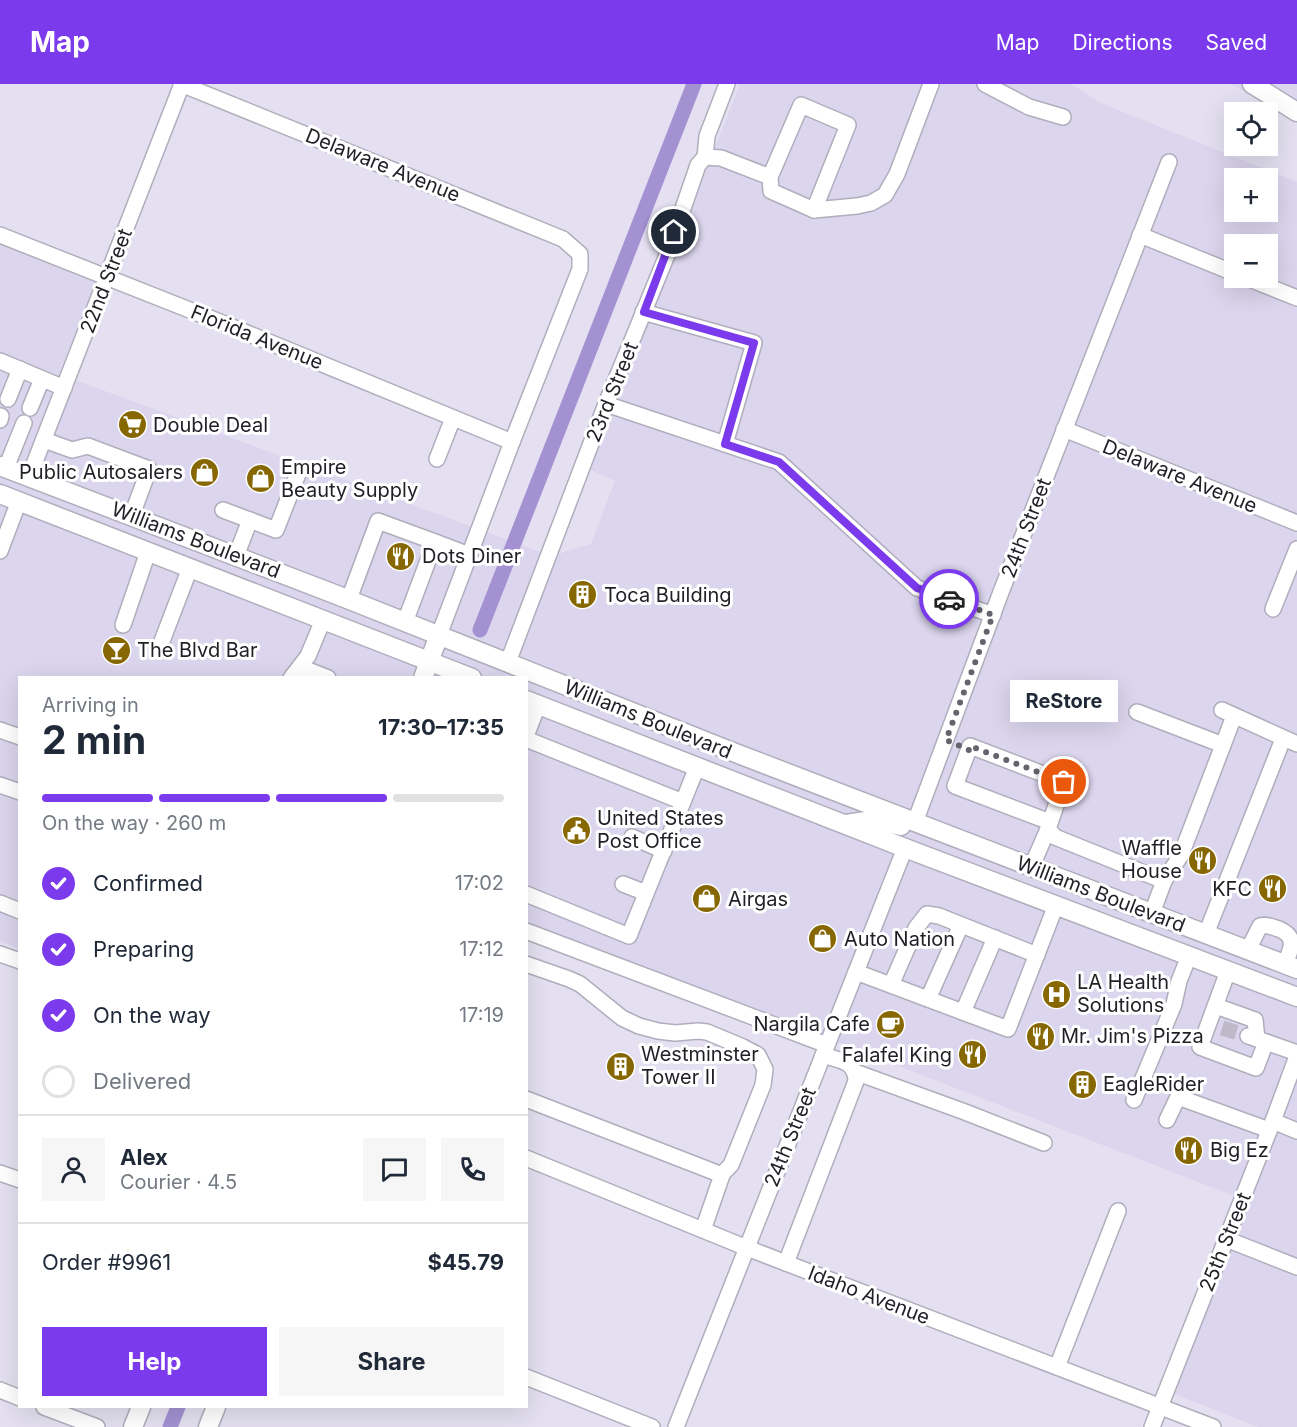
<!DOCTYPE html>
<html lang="en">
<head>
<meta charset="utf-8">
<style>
	body { margin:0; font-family:Inter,sans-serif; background:#f6f6f7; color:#1f2937; height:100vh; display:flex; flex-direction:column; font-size:22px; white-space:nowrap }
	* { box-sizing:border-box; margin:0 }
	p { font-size:20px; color:#747a83 }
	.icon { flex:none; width:33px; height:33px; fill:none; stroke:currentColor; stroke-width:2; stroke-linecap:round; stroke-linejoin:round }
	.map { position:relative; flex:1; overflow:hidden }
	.side { position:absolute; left:18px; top:592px; width:510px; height:732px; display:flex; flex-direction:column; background:#fff; border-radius:0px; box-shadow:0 6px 24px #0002 }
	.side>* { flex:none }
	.fabs { position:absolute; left:1224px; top:18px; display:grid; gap:12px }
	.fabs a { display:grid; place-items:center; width:54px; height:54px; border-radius:0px; background:#fff; box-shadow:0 6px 24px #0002; font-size:30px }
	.pin { position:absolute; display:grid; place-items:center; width:51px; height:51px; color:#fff; margin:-26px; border:3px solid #fff; border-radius:50%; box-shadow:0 2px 6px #0007 }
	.courier { position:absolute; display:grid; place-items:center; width:60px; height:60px; margin:-30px; border:4px solid #7c3aed; border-radius:50%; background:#fff; color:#222; box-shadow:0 2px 8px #0007 }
	.bubble { position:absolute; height:42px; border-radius:0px; background:#fff; box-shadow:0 6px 24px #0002; font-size:20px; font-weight:700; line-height:42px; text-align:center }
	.headline em { font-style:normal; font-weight:700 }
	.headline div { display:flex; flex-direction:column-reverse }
	.headline { display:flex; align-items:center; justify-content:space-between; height:102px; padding:0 24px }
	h1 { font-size:39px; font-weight:700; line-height:45px }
	.bar { display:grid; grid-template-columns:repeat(4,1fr); gap:9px 6px; align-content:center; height:72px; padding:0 24px }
	.bar i { height:8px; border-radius:4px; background:#e0e1e3 }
	.bar .selected { background:#7c3aed }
	.bar p { grid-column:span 4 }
	.line { display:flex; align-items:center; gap:15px; padding:0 24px; border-top:2px solid #e0e1e3 }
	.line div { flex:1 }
	.round { display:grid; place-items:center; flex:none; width:63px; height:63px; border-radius:0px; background:#f6f6f7 }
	ol { padding:0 24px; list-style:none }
	li { display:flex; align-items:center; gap:18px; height:66px }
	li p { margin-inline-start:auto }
	li .icon { padding:6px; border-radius:50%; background:#7c3aed; color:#fff; stroke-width:4 }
	li:last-child { color:#747a83 }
	li i { width:33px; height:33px; border:3px solid #e0e1e3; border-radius:50% }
	.button { display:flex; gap:12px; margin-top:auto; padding:12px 24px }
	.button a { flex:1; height:69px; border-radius:0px; background:#7c3aed; color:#fff; font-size:24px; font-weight:700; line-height:69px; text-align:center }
	.button a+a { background:#f6f6f7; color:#1f2937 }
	header { display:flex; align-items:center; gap:36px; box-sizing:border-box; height:84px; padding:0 30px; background:#7c3aed; color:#fff }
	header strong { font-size:28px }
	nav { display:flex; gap:33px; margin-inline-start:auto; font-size:21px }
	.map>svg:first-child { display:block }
	.built { fill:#dbd5ed; fill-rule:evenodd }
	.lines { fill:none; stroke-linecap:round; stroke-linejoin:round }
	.canal { stroke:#a391d2; stroke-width:15 }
	.minor-tunnel { stroke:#bdb9c8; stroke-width:15; stroke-dasharray:15 8; stroke-linecap:butt }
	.minor-casing { stroke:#b0adbc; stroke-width:18 }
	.major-casing { stroke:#b0adbc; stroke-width:21 }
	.minor { stroke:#fff; stroke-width:15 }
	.major { stroke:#fff; stroke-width:18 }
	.done { stroke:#65636c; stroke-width:6; stroke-dasharray:0 10.8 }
	.route { stroke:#7c3aed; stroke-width:8 }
	.labels { text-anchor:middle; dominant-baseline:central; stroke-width:6; stroke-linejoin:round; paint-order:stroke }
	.street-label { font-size:20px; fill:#211f25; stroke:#fff }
	.poi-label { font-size:20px; fill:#211f25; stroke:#fff; text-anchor:start }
</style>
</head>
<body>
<header>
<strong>Map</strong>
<nav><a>Map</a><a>Directions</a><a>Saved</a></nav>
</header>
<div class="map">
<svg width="1297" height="1343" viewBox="0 0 1297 1343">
	<rect width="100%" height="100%" fill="#e4e0f1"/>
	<!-- built -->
	<g class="built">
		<path d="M740,0H1071L1101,19L1297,98V1343H1258L1174,1310L1250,1118L527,838L526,594H20L19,865L0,857V161L96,198L59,290L551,472L591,460L615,397L588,385ZM1234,94H1268V128H1234ZM1234,160H1268V194H1234Z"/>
		<path d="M1231,0H1297V39Z"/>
	</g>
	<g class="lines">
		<!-- canal -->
		<g class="canal">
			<path d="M480,546L694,0"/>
			<path d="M170,1343L178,1323"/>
		</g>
		<!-- minor-tunnel -->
		<path class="minor-tunnel" d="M1222,944L1248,952"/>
		<defs>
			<g id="minor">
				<path d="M181,0L563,155L580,170V185L512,358L439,551"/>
				<path d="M985,0L1029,23L1063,33"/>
				<path d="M705,73L707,52L727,0"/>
				<path d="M814,126L857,122L871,119L885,111L897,90L931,0"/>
				<path d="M0,151L220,238L512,358"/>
				<path d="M1140,151L1234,189"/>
				<path d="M1247,194L1297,214"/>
				<path d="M643,228L754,259L725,360"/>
				<path d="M0,277L64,304"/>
				<path d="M8,315L20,285"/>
				<path d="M606,320L779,378L917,504L993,531"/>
				<path d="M30,324L42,295"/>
				<path d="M0,336L1,332"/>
				<path d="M1064,345L1297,439"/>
				<path d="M44,356L72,366L88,362L149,385L132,431"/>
				<path d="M437,375L453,334"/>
				<path d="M6,384L24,339"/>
				<path d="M29,393L182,0"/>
				<path d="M223,426L276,446L298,390"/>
				<path d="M435,458L469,471"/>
				<path d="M0,467L19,417"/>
				<path d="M236,472L250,436"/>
				<path d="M349,515L378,437L435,458L405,538"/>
				<path d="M1273,525L1297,465"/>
				<path d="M123,541L148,468"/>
				<path d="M162,557L190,484"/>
				<path d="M508,578L606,320L667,171L698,81L705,73L721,74L770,93L801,21L848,41L814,126L771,107L770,93"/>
				<path d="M300,583L328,594"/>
				<path d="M291,594L308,572L323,536"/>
				<path d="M1222,626L1297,660"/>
				<path d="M1137,628L1223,661L1181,771L1164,797"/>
				<path d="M0,646L20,653"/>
				<path d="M526,652L538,621"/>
				<path d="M526,655L683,718"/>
				<path d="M1223,661L1234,632"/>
				<path d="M0,701L20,708"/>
				<path d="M915,738L1001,508L1169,78"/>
				<path d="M1050,738L955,702L970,662L1064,698L1048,745L1055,753L1164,797L1152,829"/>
				<path d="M632,753L664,767"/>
				<path d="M1031,784L1048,745"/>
				<path d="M623,800L646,809"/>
				<path d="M526,810L629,852L697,683"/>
				<path d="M0,819L20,827"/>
				<path d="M526,847L827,961"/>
				<path d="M1206,850L1283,655"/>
				<path d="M1248,866L1260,842C1267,840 1272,843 1279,845C1297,853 1292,863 1285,880"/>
				<path d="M0,870L20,877"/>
				<path d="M526,880L569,895L580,900L622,934L639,942L658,947L675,949L698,947L707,948L743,963L758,971L765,985L763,1001L731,1081L721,1091"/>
				<path d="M1228,887L1200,963L1256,984L1266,958L1248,952"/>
				<path d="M856,888L1008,945L1056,821"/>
				<path d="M891,901L916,844L927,830L939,832L1037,871"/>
				<path d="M928,915L961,841"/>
				<path d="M1216,922L1255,936L1257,955"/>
				<path d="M963,928L995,854"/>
				<path d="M1266,958L1297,969"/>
				<path d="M855,988L965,1028L1044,1059"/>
				<path d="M526,1015L722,1091L703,1146"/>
				<path d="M1134,1016L1174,920L1179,897L1189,872"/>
				<path d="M1167,1036L1178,1013L1269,1046"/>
				<path d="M1273,1037L1297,1047"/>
				<path d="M526,1074L747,1164L1213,1343"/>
				<path d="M0,1089L20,1096"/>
				<path d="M1226,1155L1297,1183"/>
				<path d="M786,1179L856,997C855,976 840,977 823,971"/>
				<path d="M1057,1283L1118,1127"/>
				<path d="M526,1293L652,1343"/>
				<path d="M0,1306L20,1314"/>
				<path d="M44,1323L97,1343"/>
				<path d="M676,1343L905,764"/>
				<path d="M1152,1343L1273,1037L1297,972"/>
			</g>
			<g id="major">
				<path d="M1252,0L1297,28"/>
				<path d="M0,382L337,511L733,668L1297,885"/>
				<path d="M0,410L472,594"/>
				<path d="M423,594L439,551"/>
				<path d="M526,616L905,764L1297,913"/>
				<path d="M846,740L873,736L901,742"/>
				<path d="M133,1343L141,1323"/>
				<path d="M208,1343L216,1323"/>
			</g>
		</defs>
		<!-- minor casing -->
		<use href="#minor" class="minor-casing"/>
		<!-- major casing -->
		<use href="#major" class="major-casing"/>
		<!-- minor -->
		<use href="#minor" class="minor"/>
		<!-- major -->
		<use href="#major" class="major"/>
	</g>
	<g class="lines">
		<!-- done -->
		<path class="done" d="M949,515L993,531L946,656L969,666L970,662L1064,698"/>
		<!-- route -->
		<path class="route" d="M674,148L644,228L754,259L725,360L779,378L917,504L949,515"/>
	</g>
	<!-- icons -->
	<defs>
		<symbol id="supermarket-disc" viewBox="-11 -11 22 22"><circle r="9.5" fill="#876702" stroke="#fff"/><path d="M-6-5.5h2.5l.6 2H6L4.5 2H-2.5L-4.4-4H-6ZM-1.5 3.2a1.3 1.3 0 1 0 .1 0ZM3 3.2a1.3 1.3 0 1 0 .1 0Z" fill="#fff"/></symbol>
		<symbol id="shop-disc" viewBox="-11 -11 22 22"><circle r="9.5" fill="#876702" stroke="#fff"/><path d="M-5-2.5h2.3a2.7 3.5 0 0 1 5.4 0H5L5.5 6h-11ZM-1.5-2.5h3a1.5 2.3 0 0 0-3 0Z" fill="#fff"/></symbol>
		<symbol id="restaurant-disc" viewBox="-11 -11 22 22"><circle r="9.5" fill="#876702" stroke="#fff"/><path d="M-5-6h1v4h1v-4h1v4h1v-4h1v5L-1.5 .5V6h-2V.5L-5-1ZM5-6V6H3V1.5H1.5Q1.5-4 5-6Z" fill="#fff"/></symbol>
		<symbol id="building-disc" viewBox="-11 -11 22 22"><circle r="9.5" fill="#876702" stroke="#fff"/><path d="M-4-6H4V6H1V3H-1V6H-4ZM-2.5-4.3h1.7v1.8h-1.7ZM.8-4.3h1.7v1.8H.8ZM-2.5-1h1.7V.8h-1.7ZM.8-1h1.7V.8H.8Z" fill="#fff"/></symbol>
		<symbol id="bar-disc" viewBox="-11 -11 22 22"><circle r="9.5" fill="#876702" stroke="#fff"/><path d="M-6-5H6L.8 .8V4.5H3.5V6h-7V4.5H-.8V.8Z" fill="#fff"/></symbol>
		<symbol id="civic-disc" viewBox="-11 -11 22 22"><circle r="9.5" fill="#876702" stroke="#fff"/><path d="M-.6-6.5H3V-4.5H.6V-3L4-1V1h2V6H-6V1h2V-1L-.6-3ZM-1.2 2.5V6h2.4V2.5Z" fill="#fff"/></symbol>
		<symbol id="hospital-disc" viewBox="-11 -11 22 22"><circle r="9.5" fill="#876702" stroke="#fff"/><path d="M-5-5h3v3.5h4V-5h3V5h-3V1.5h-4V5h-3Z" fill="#fff"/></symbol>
		<symbol id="cafe-disc" viewBox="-11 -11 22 22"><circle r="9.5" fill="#876702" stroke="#fff"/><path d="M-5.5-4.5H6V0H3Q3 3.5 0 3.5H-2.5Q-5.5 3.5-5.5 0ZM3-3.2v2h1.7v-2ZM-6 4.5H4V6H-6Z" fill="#fff"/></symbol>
	</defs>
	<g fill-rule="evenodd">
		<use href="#supermarket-disc" x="116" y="324" width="33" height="33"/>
		<use href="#shop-disc" x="188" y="372" width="33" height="33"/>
		<use href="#shop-disc" x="244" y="378" width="33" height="33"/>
		<use href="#restaurant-disc" x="384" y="456" width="33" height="33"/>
		<use href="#building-disc" x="566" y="494" width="33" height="33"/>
		<use href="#bar-disc" x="100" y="550" width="33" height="33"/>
		<use href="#civic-disc" x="560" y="730" width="33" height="33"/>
		<use href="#restaurant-disc" x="1186" y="760" width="33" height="33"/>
		<use href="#restaurant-disc" x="1256" y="788" width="33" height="33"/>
		<use href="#shop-disc" x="690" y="798" width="33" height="33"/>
		<use href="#shop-disc" x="806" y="838" width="33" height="33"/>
		<use href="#hospital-disc" x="1040" y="894" width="33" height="33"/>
		<use href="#cafe-disc" x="874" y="924" width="33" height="33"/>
		<use href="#restaurant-disc" x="1024" y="936" width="33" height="33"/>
		<use href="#restaurant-disc" x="956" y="954" width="33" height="33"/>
		<use href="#building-disc" x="604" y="966" width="33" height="33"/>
		<use href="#building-disc" x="1066" y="984" width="33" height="33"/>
		<use href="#restaurant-disc" x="1172" y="1050" width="33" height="33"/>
	</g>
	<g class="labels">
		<!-- street labels -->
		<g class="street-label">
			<text transform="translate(383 81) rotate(22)">Delaware Avenue</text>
			<text transform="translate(106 197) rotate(-69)">22nd Street</text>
			<text transform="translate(257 253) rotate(22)">Florida Avenue</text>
			<text transform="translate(612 308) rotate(-68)">23rd Street</text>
			<text transform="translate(1180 392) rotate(22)">Delaware Avenue</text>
			<text transform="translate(1026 444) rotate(-69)">24th Street</text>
			<text transform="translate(196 456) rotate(21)">Williams Boulevard</text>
			<text transform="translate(648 635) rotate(22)">Williams Boulevard</text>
			<text transform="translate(1101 810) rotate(21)">Williams Boulevard</text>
			<text transform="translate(790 1053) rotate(-68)">24th Street</text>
			<text transform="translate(1225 1158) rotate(-68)">25th Street</text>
			<text transform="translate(869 1211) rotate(21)">Idaho Avenue</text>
		</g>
		<!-- poi labels -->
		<g class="poi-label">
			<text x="153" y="341">Double Deal</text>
			<text x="281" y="383">Empire<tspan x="281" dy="23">Beauty Supply</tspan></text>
			<text x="183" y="388" text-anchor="end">Public Autosalers</text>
			<text x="422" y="472">Dots Diner</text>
			<text x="604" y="511">Toca Building</text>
			<text x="137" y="566">The Blvd Bar</text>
			<text x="597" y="734">United States<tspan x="597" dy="23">Post Office</tspan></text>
			<text x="1182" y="764" text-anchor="end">Waffle<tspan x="1182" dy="23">House</tspan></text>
			<text x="1252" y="805" text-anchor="end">KFC</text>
			<text x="728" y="815">Airgas</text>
			<text x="844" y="855">Auto Nation</text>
			<text x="1077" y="898">LA Health<tspan x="1077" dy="23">Solutions</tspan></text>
			<text x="870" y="940" text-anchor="end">Nargila Cafe</text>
			<text x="1061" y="952">Mr. Jim's Pizza</text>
			<text x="641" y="970">Westminster<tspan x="641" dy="23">Tower II</tspan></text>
			<text x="952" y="971" text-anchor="end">Falafel King</text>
			<text x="1103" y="1000">EagleRider</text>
			<text x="1210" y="1066">Big Ez</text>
		</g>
	</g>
</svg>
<div class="fabs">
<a><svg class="icon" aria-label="locate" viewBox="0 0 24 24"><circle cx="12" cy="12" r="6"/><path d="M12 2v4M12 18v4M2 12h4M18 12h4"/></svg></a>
<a>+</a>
<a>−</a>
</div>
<div class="pin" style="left:1064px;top:698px;background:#ea580c"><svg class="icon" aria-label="bag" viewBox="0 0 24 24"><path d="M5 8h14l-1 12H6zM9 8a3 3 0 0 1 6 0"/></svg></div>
<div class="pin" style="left:674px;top:148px;background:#1f2937"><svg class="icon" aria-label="home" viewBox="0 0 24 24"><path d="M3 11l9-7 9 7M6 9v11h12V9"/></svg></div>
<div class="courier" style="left:949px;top:515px"><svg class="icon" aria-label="car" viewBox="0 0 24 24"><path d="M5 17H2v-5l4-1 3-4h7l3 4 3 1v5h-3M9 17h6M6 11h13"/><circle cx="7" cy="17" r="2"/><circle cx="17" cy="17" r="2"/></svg></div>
<div class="bubble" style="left:1010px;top:596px;width:108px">ReStore</div>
<section class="side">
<div class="headline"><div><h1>2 min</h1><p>Arriving in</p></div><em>17:30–17:35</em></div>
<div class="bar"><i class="selected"></i><i class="selected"></i><i class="selected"></i><i></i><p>On the way · 260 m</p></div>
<ol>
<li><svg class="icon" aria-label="check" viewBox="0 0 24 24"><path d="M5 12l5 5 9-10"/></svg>Confirmed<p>17:02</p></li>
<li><svg class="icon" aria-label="check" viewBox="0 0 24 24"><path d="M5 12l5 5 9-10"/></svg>Preparing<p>17:12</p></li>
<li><svg class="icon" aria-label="check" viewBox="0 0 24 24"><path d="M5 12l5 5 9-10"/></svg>On the way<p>17:19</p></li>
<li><i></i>Delivered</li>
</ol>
<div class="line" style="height:108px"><a class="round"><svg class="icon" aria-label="person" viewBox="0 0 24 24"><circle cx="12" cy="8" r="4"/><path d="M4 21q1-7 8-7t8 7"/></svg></a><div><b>Alex</b><p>Courier · 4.5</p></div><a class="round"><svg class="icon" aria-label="chat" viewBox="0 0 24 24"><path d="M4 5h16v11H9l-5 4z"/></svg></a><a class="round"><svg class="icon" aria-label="phone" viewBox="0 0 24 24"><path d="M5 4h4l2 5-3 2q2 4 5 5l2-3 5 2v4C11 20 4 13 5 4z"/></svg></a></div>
<div class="line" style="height:78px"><div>Order #9961</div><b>$45.79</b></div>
<div class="button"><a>Help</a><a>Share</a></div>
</section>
</div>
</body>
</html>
